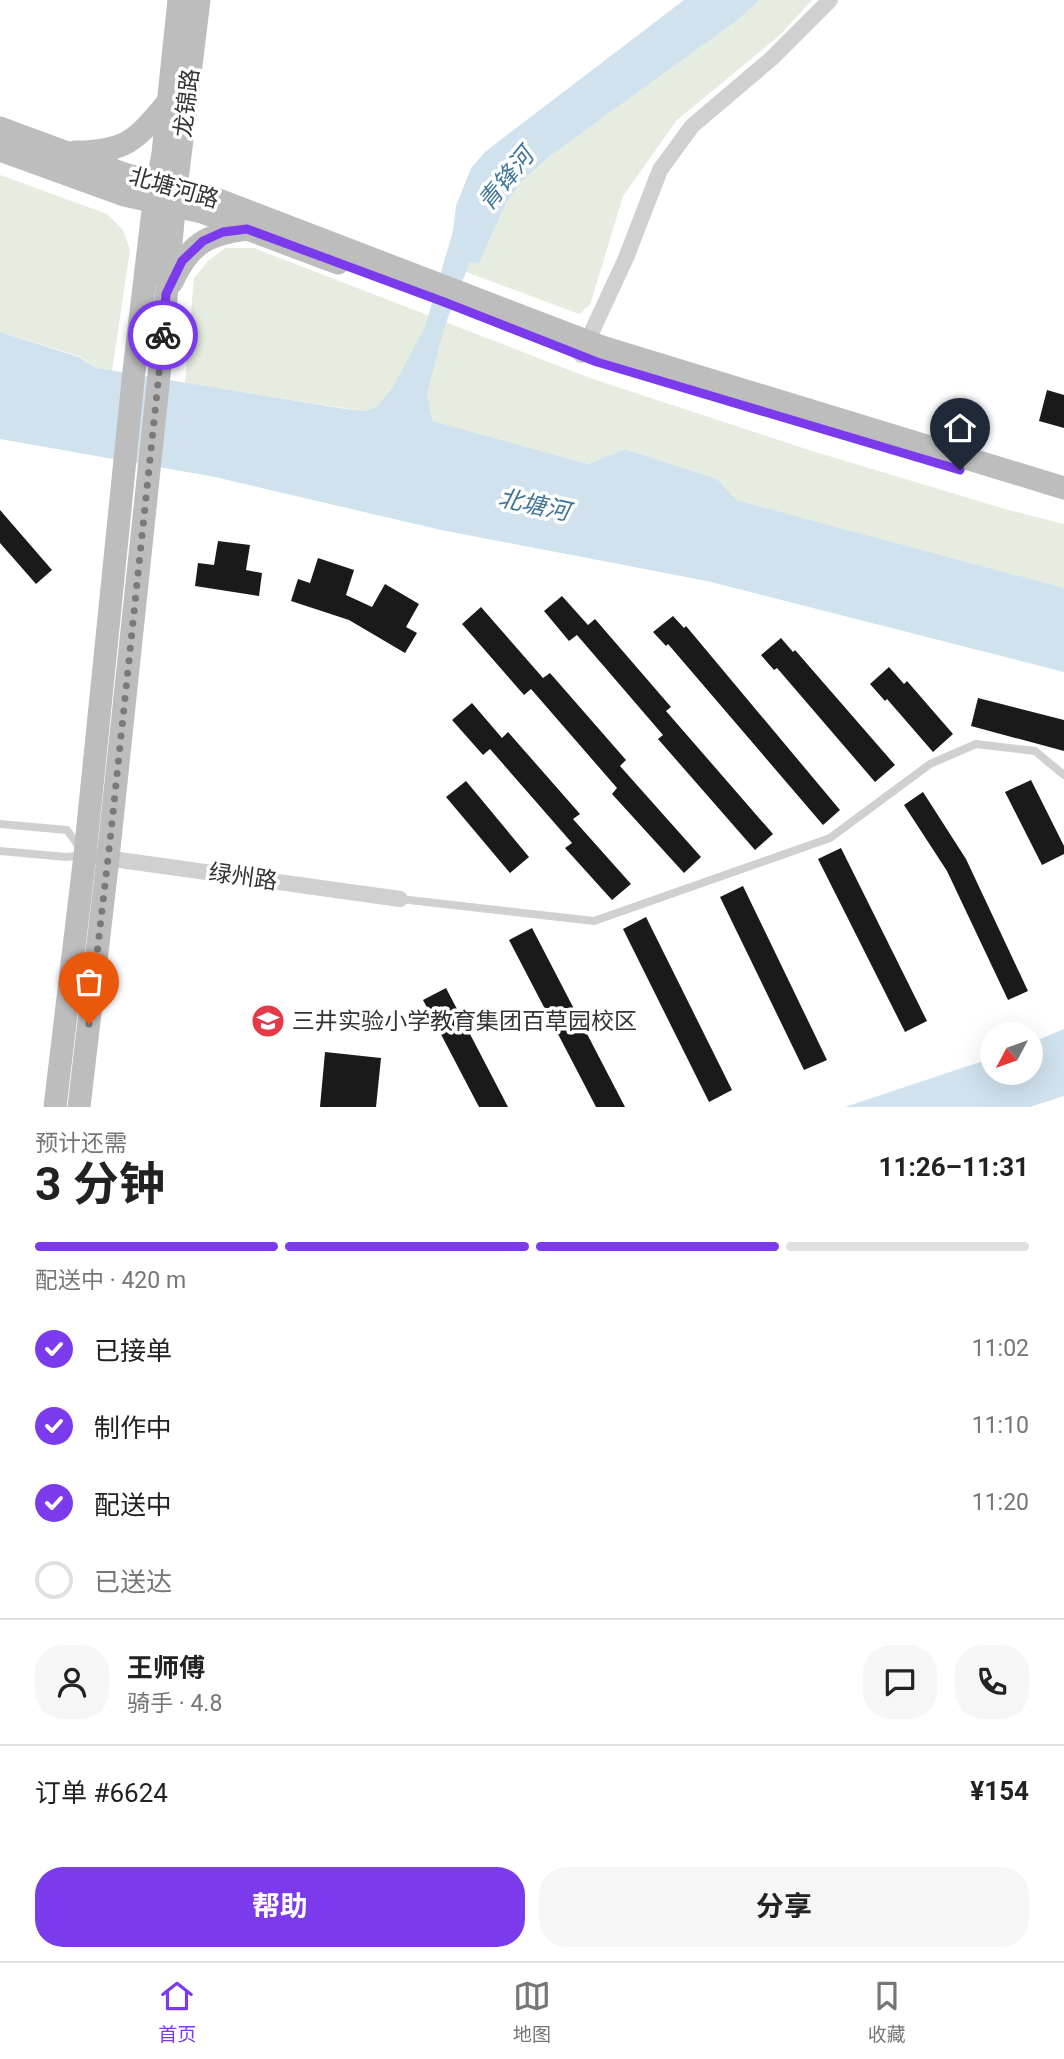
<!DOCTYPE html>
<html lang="zh">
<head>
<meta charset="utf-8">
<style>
	body { margin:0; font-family:Roboto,"Noto Sans SC",sans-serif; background:#f6f6f6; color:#222; height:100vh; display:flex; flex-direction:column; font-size:26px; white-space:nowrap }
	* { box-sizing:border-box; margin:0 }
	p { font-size:23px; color:#767676 }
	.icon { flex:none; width:38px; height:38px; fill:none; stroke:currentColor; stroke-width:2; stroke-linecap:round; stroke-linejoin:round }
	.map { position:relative; height:1107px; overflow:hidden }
	.drawer { display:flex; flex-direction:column; background:#fff; flex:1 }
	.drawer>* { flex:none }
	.needle { width:46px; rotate:229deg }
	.fabs { position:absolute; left:980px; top:1022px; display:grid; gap:14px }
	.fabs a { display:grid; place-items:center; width:63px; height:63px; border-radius:50%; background:#fff; box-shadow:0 7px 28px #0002; font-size:35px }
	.pin { position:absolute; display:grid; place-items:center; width:60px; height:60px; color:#fff; margin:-72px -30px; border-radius:50% 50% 50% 0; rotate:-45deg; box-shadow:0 0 7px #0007 }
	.pin .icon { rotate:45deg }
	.courier { position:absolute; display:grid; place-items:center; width:70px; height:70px; margin:-35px; border:5px solid #7c3aed; border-radius:50%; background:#fff; color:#222; box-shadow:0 2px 9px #0007 }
	.head em { font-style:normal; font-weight:700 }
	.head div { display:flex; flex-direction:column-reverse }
	.head { display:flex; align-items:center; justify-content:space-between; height:119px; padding:0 35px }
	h1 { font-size:46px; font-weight:700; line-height:52px }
	.bar { display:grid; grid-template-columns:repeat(4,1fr); gap:10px 7px; align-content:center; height:84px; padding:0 35px }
	.bar i { height:9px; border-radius:5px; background:#e0e0e0 }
	.bar .active { background:#7c3aed }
	.bar p { grid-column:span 4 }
	.line { display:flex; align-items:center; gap:18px; padding:0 35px; border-top:2px solid #e0e0e0 }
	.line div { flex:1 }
	.round { display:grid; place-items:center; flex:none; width:74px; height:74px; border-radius:28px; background:#f6f6f6 }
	ol { padding:0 35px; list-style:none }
	li { display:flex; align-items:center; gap:21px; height:77px }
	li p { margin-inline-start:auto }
	li .icon { padding:7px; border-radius:50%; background:#7c3aed; color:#fff; stroke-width:4 }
	li:last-child { color:#767676 }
	li i { width:38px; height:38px; border:4px solid #e0e0e0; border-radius:50% }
	.button { display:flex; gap:14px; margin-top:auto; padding:14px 35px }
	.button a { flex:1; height:80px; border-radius:28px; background:#7c3aed; color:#fff; font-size:28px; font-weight:700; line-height:80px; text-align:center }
	.button a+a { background:#f6f6f6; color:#222 }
	.menu { display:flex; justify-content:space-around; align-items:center; height:98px; border-top:2px solid #e0e0e0; background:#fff; font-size:19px; color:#767676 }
	.menu a { display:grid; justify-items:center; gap:4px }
	.menu .active { color:#7c3aed }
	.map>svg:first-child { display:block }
	.green { fill:#e6ecdf }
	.water { fill:#cfe2ee }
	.building { fill:#1a1a1a }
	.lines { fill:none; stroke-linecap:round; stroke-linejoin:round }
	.lane { stroke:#d0d0d0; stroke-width:8 }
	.street { stroke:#d0d0d0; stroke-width:16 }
	.secondary { stroke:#bdbdbd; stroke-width:23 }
	.done { stroke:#7a7a7a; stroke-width:7; stroke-dasharray:0 12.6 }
	.route { stroke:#7c3aed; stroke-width:9 }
	.labels { text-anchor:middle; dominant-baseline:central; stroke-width:7; stroke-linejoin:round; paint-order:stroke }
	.street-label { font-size:23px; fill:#333; stroke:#fff }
	.poi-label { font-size:23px; fill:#333; stroke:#fff; text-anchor:start }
	.water-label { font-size:24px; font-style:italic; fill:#3f7597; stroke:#fff }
</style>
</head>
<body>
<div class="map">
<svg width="1064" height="1107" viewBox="0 0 1064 1107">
	<rect width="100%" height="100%" fill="#fff"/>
	<!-- green -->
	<g class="green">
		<path d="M759,0H812L780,35L677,120L623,196L590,305L579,314L466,272L470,262L479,264L505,205L522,181L550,156L739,19Z"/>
		<path d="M0,175L107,214L123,230L130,250L112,371L96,368L79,356L0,332Z"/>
		<path d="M225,248H254L590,378L812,451L1005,509L1064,524V588L735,500L717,479L625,449L588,464L432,422L185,383L194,278L208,261Z"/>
	</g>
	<!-- water -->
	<g class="water">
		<path d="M684,0H759L739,19L550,156L522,181L505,205L479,264L470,262L444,328L427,394L432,421L588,464L625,449L717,479L736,500L1064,588V672L707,581L441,530L215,477L0,439V332L79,357L96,368L346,409L366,411L377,407L393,387L425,327L453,231L456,206L471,168L486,151Z"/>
		<path d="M1064,1029V1096L1030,1107H845L992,1058V1073H1031V1043Z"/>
	</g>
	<!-- building -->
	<g class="building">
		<path d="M1047,390L1064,395V428L1039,421Z"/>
		<path d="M0,510L52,570L36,584L0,543Z"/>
		<path d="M218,541L250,545L246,570L262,573L259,596L195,586L198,563L214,565Z"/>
		<path d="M318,558L354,570L346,595L372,607L385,584L419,604L406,627L417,633L405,653L349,620L291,601L298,579L310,583Z"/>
		<path d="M562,596L588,625L595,619L671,707L666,711L773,834L755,850L658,739L663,735L577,635L569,641L544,611Z"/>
		<path d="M481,607L543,678L550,673L626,760L620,766L701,857L684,873L612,794L617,788L531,689L524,695L462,624Z"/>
		<path d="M673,616L684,628L686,626L840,810L823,825L668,644L666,646L653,632Z"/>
		<path d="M781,638L793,652L795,650L895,765L875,782L777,668L774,670L761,655Z"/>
		<path d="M889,667L904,684L907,681L953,734L933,752L887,699L885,701L870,684Z"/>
		<path d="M978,698L1064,720V751L971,726Z"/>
		<path d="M472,703L502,738L508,732L580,814L573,819L631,884L612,900L565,848L572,843L490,749L483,755L452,720Z"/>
		<path d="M1031,780L1064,846V854L1042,865L1005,792Z"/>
		<path d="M466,781L529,857L510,873L446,797Z"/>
		<path d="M923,792L966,859L1028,991L1008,1000L947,871L904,805Z"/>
		<path d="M841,848L927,1021L905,1032L818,859Z"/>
		<path d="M743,886L827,1060L804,1070L720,897Z"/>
		<path d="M646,917L732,1090L709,1102L623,929Z"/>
		<path d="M532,928L625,1107H596L509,940Z"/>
		<path d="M446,988L508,1107H479L423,1000Z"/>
		<path d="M325,1052L381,1058L376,1107H320Z"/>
	</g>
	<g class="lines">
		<!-- lane -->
		<g class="lane">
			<path d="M0,824L67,830L85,855L66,857L0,851"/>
			<path d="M400,899L594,921L830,838L930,764L976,744L1035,751L1064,775"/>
		</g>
		<!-- street -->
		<g class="street">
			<path d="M581,355L626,258L660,170L692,126L771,59L830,0"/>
			<path d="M98,857L400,899"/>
		</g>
		<!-- secondary -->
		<g class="secondary">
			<path d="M0,128L127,175L203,194L602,347L1064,488"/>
			<path d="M0,150L124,195L202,212L338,263"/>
			<path d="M75,152C127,152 137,139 168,102"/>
			<path d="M172,282C189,245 206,234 247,229"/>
			<path d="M55,1107L85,855L134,371L154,202L163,153L179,0"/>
			<path d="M79,1107L108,858L159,375L176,188L199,0"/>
		</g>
	</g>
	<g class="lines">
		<!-- done -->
		<path class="done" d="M89,1024L111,832L163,335"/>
		<!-- route -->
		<path class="route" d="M163,335L166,294L182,261L203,241L223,232L247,229L444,302L597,362L960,470"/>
	</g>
	<!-- icons -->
	<defs>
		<symbol id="school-disc" viewBox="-11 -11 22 22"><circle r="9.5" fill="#e63946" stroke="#fff"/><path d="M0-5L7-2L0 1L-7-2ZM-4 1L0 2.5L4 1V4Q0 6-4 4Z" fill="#fff"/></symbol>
	</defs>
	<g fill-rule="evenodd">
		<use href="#school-disc" x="249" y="1002" width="38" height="38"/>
	</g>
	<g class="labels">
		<!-- street labels -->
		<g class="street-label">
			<text transform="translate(187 103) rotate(-83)">龙锦路</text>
			<text transform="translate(174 188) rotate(16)">北塘河路</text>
			<text transform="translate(243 877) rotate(8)">绿州路</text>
		</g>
		<!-- poi labels -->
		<g class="poi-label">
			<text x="292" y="1021">三井实验小学教育集团百草园校区</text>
		</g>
		<!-- water labels -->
		<g class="water-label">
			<text transform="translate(506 179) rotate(-51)">青锋河</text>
			<text transform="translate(534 505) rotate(12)">北塘河</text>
		</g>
	</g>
</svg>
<div class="fabs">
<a><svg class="needle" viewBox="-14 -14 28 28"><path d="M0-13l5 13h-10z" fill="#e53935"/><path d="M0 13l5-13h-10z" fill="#767676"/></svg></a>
</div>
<div class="pin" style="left:89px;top:1024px;background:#ea580c"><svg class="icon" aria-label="bag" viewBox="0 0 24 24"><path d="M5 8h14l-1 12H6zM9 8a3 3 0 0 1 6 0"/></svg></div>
<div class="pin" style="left:960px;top:470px;background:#1f2937"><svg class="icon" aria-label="home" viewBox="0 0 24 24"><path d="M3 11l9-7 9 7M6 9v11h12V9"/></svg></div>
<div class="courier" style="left:163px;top:335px"><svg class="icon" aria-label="bike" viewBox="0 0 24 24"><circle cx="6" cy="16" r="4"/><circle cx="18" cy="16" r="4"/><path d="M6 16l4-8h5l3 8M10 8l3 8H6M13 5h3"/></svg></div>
</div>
<section class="drawer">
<div class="head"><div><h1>3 分钟</h1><p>预计还需</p></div><em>11:26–11:31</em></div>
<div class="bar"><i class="active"></i><i class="active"></i><i class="active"></i><i></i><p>配送中 · 420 m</p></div>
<ol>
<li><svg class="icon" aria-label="check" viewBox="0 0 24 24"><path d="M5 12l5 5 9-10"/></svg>已接单<p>11:02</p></li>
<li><svg class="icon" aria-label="check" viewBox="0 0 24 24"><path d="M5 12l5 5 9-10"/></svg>制作中<p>11:10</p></li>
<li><svg class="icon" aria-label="check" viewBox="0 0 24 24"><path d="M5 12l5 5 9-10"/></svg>配送中<p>11:20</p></li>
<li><i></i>已送达</li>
</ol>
<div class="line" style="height:126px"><a class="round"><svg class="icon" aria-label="person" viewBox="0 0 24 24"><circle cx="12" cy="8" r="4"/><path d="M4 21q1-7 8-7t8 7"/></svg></a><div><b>王师傅</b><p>骑手 · 4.8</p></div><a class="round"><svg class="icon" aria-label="chat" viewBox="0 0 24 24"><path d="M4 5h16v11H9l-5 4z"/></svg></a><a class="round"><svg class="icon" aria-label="phone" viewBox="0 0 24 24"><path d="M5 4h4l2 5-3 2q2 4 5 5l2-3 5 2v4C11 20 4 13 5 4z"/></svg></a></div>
<div class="line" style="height:91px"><div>订单 #6624</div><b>¥154</b></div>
<div class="button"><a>帮助</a><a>分享</a></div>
</section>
<nav class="menu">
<a class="active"><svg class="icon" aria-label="home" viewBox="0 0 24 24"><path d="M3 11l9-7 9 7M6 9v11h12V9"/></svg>首页</a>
<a><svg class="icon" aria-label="map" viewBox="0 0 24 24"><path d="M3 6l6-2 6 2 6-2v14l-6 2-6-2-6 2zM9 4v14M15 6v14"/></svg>地图</a>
<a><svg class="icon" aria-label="saved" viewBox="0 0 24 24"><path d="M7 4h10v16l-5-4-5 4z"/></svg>收藏</a>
</nav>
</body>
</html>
